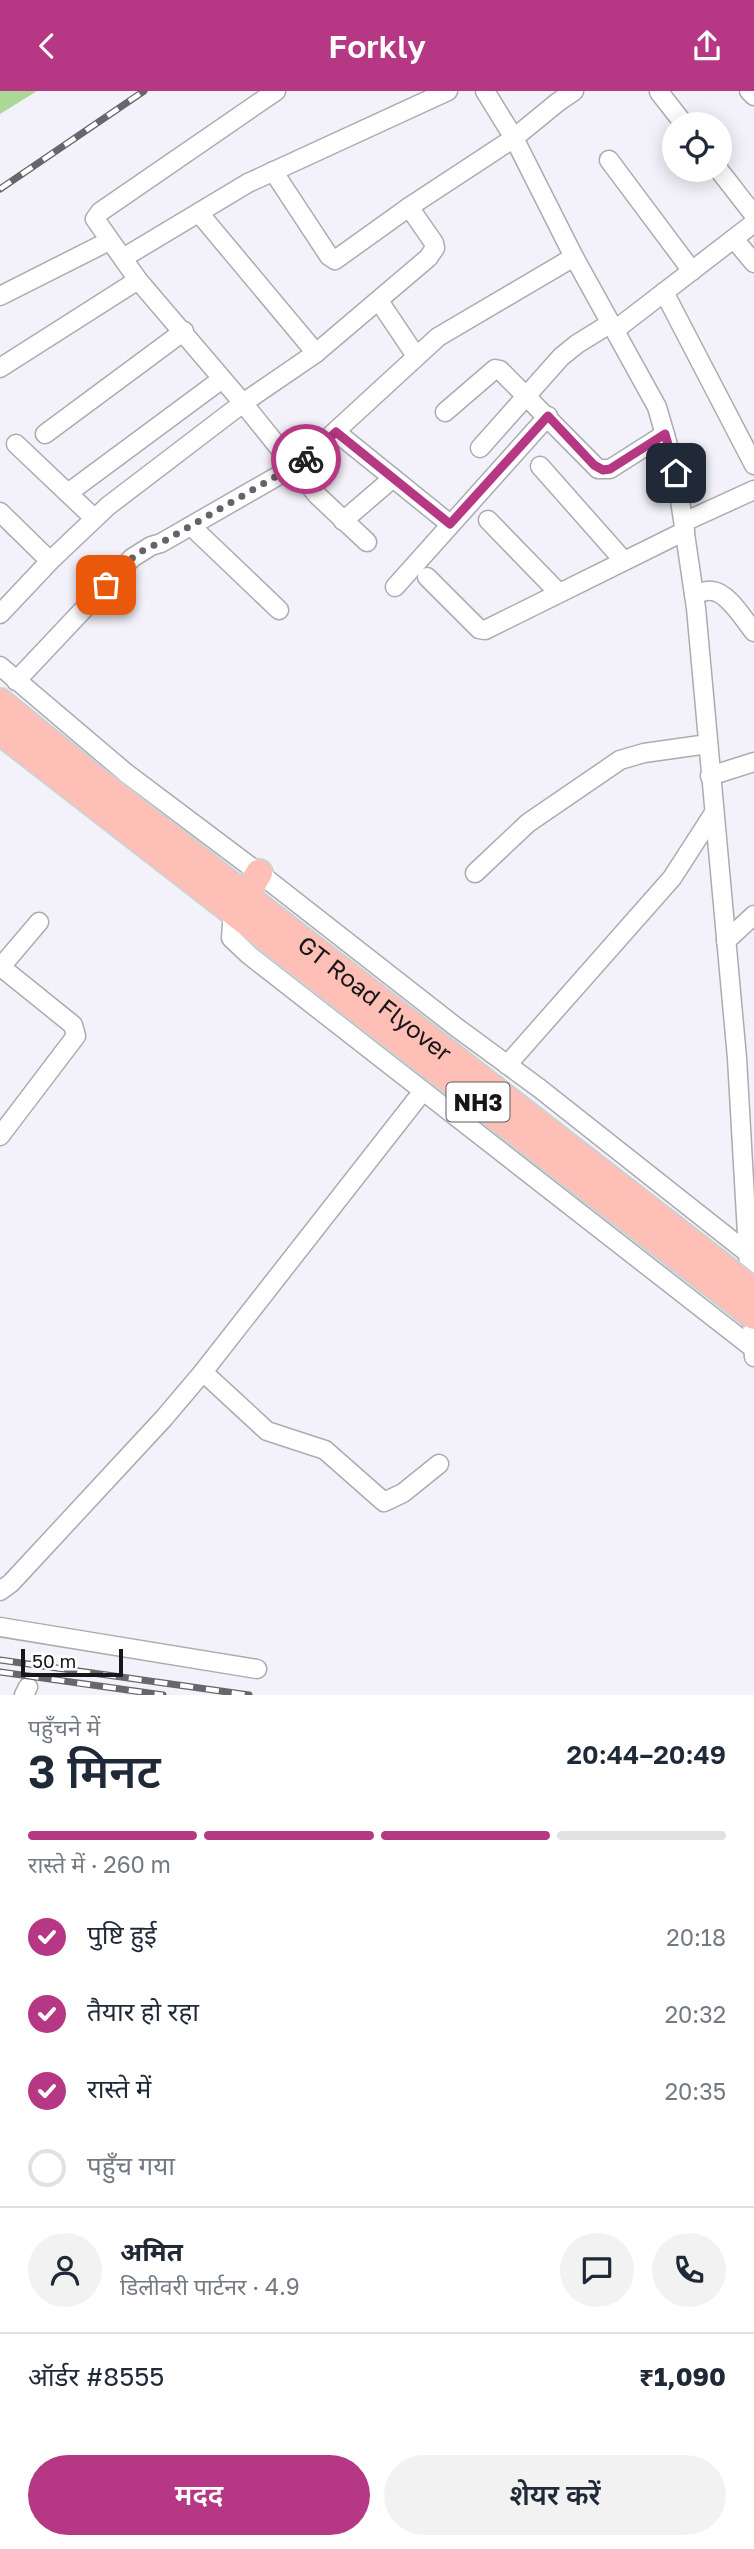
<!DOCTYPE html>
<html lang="hi">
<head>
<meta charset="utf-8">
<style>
	body { margin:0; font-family:"Golos Text","Noto Sans Devanagari",sans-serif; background:#f2f2f3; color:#1f2937; height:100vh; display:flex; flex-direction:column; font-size:26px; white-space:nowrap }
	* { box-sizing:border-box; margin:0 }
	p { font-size:23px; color:#747a83 }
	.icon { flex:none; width:38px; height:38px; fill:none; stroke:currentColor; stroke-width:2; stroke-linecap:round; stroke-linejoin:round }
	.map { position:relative; height:1604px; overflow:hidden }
	.drawer { display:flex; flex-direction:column; background:#fff; flex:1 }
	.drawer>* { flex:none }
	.buttons { position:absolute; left:662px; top:21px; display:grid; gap:14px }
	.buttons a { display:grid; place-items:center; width:70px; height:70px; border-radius:50%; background:#fff; box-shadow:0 4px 18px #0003; font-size:35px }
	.scale { position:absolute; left:21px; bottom:18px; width:102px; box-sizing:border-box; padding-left:7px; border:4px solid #171619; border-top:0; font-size:19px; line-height:24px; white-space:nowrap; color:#171619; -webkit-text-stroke:5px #fff; paint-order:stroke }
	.pin { position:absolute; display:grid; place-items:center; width:60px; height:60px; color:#fff; margin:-30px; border-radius:14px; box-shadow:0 4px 10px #0006 }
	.courier { position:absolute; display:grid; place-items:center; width:70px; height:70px; margin:-35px; border:5px solid #b63783; border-radius:50%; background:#fff; color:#222; box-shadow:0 2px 9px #0007 }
	.summary em { font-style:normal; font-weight:600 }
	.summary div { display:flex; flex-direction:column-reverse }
	.summary { display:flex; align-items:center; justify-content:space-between; height:119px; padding:0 28px }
	h1 { font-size:46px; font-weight:600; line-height:52px }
	.bar { display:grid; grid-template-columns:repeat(4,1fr); gap:10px 7px; align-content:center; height:84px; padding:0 28px }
	.bar i { height:9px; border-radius:5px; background:#e0e1e3 }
	.bar .active { background:#b63783 }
	.bar p { grid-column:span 4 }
	.line { display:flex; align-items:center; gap:18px; padding:0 28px; border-top:2px solid #e0e1e3 }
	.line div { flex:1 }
	.round { display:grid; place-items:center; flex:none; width:74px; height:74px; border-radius:37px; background:#f2f2f3 }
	ol { padding:0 28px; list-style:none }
	li { display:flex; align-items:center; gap:21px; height:77px }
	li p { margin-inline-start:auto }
	li .icon { padding:7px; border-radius:50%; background:#b63783; color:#fff; stroke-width:4 }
	li:last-child { color:#747a83 }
	li i { width:38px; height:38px; border:4px solid #e0e1e3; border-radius:50% }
	.cta { display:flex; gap:14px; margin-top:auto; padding:14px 28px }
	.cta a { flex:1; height:80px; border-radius:42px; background:#b63783; color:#fff; font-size:28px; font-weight:600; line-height:80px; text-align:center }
	.cta a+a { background:#f2f2f3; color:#1f2937 }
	header { display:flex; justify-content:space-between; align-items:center; height:91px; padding:0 28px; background:#b63783; color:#fff; font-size:32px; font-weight:600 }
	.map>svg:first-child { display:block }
	.green { fill:#abd895 }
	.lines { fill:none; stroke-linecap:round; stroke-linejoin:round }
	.minor-casing { stroke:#acabb2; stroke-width:21 }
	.highway-casing { stroke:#d1d0d1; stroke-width:30 }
	.minor { stroke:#fff; stroke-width:18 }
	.highway { stroke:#fec0b6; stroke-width:26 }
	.rail-casing { stroke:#67666a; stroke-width:7 }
	.rail { stroke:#fff; stroke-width:4.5; stroke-dasharray:13; stroke-linecap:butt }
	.highway-bridge-casing { stroke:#d1d0d1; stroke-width:30; stroke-linecap:butt }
	.highway-bridge { stroke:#fec0b6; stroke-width:26 }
	.done { stroke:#646368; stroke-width:7; stroke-dasharray:0 12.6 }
	.route { stroke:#b63783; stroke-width:9 }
	.labels { text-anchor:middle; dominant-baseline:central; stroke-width:5; stroke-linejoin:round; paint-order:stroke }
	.shield { fill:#fff; stroke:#5d5c5e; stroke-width:2 }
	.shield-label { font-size:23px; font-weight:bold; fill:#171619 }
	.street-label { font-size:24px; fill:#171619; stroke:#fff }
</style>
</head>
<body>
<header><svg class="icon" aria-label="back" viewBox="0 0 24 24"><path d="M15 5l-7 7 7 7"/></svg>Forkly<svg class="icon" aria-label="share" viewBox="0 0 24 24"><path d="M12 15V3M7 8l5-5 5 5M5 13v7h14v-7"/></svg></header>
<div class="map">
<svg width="754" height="1604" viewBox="0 0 754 1604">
	<rect width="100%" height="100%" fill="#f3f2fa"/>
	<!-- green -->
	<path class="green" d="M0,0H37L0,23Z"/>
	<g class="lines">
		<defs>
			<g id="minor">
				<path d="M276,0L100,121L95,128L138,189L243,312L317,404L367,451"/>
				<path d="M485,0L514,47L574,166L657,316L676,382L696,517L737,967L754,1266"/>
				<path d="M749,0L754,5"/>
				<path d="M659,1L684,33"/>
				<path d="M609,69L692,180"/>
				<path d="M719,79L754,124"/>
				<path d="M273,80L329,165L335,169L409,116L514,47L558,11L574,0"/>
				<path d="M199,122L316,262"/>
				<path d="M734,148L754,172"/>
				<path d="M123,167L248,92L448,0"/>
				<path d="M664,201L754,374"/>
				<path d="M0,205L109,150"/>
				<path d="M379,210L416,265"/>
				<path d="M615,239L754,132"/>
				<path d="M0,277L138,189"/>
				<path d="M445,321L495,278L500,279L598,378H610L665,343"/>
				<path d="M336,341L450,433"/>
				<path d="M45,343L184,240"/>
				<path d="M16,353L94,427"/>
				<path d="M480,357L561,266L577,253L611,232"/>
				<path d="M540,375L624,470"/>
				<path d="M68,402L222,288"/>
				<path d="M0,421L50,470"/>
				<path d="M488,429L558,501"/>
				<path d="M343,430L393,387"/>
				<path d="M684,431L754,399"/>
				<path d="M191,435L279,519"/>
				<path d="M427,486L479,538L485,539L685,440"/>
				<path d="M395,496L548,325"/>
				<path d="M694,503C700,502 706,499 712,500C728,501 744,529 754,541"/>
				<path d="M0,523L50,470L108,415L243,312L316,262L428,167L435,157L434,152L409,116"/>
				<path d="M0,575L126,682L259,782L456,936L539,997L754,1167"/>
				<path d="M16,590L132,467L151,455L161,452L302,371L438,246L574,166"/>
				<path d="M710,685L754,671"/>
				<path d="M475,782L528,732L620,669L644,662L708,653"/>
				<path d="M233,820L231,847L249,864L754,1258"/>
				<path d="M726,850L754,824"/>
				<path d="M0,877L39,831"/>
				<path d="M507,974L672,787L714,722"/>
				<path d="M0,1045L76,945L73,934L1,876"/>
				<path d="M203,1281L267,1340L325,1359L384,1411L403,1402L439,1373"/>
				<path d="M0,1500L11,1492L164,1327L203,1281L423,1000"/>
				<path d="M0,1536L257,1578"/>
				<path d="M24,1604L28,1596"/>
			</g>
			<g id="highway">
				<path id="s1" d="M0,611L93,687L697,1156"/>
				<path d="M0,640L686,1172"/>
				<path d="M245,805L259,782"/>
			</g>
		</defs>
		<!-- minor casing -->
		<use href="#minor" class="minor-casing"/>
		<!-- highway casing -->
		<use href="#highway" class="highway-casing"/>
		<!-- minor -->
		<use href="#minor" class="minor"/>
		<!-- highway -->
		<use href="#highway" class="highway"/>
		<defs>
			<g id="rail">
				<path d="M0,98L144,0"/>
				<path d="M0,1569L249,1604"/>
				<path d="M0,1581L163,1604"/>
			</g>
		</defs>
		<!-- rail casing -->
		<use href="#rail" class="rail-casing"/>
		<!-- rail -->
		<use href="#rail" class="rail"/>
		<defs>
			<g id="highway-bridge">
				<path d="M697,1156L754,1201"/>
				<path d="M686,1172L754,1225"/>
			</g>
		</defs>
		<!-- highway-bridge casing -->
		<use href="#highway-bridge" class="highway-bridge-casing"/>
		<!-- highway-bridge -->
		<use href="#highway-bridge" class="highway-bridge"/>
	</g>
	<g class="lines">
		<!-- done -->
		<path class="done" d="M106,494C122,476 137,458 161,452L306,368"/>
		<!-- route -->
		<path class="route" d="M306,368L336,341L450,433L548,325L594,374L603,379L610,378L665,343L676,382"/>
	</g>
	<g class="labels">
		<!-- shield labels -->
		<rect class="shield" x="446.5" y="991.5" width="63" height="39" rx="5"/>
		<g class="shield-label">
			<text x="478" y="1011">NH3</text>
		</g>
		<!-- street labels -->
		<g class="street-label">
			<text stroke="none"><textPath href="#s1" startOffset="478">GT Road Flyover</textPath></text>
		</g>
	</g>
</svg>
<div class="buttons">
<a><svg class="icon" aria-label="locate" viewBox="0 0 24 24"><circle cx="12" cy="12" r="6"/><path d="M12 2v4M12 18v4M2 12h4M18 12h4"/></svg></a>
</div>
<div class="scale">50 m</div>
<div class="pin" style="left:106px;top:494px;background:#ea580c"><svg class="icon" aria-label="bag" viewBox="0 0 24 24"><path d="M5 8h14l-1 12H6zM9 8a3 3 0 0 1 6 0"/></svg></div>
<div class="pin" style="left:676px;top:382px;background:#1f2937"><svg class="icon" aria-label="home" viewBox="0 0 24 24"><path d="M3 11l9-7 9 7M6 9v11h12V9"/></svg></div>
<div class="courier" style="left:306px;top:368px"><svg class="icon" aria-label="bike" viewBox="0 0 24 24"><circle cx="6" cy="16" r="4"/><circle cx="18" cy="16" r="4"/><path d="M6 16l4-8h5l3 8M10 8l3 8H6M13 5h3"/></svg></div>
</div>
<section class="drawer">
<div class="summary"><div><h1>3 मिनट</h1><p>पहुँचने में</p></div><em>20:44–20:49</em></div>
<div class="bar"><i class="active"></i><i class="active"></i><i class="active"></i><i></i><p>रास्ते में · 260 m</p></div>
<ol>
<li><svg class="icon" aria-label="check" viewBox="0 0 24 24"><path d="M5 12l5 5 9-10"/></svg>पुष्टि हुई<p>20:18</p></li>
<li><svg class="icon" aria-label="check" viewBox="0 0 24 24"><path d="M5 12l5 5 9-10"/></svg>तैयार हो रहा<p>20:32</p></li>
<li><svg class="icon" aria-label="check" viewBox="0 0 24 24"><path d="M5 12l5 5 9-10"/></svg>रास्ते में<p>20:35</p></li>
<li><i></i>पहुँच गया</li>
</ol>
<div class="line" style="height:126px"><a class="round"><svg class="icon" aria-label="person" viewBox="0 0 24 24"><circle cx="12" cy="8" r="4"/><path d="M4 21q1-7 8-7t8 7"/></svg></a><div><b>अमित</b><p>डिलीवरी पार्टनर · 4.9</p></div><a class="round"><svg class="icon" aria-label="chat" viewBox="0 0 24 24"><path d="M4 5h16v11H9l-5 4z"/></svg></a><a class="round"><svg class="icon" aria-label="phone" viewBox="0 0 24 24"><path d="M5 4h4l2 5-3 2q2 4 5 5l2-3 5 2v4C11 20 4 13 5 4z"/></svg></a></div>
<div class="line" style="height:91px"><div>ऑर्डर #8555</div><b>₹1,090</b></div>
<div class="cta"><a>मदद</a><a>शेयर करें</a></div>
</section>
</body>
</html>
